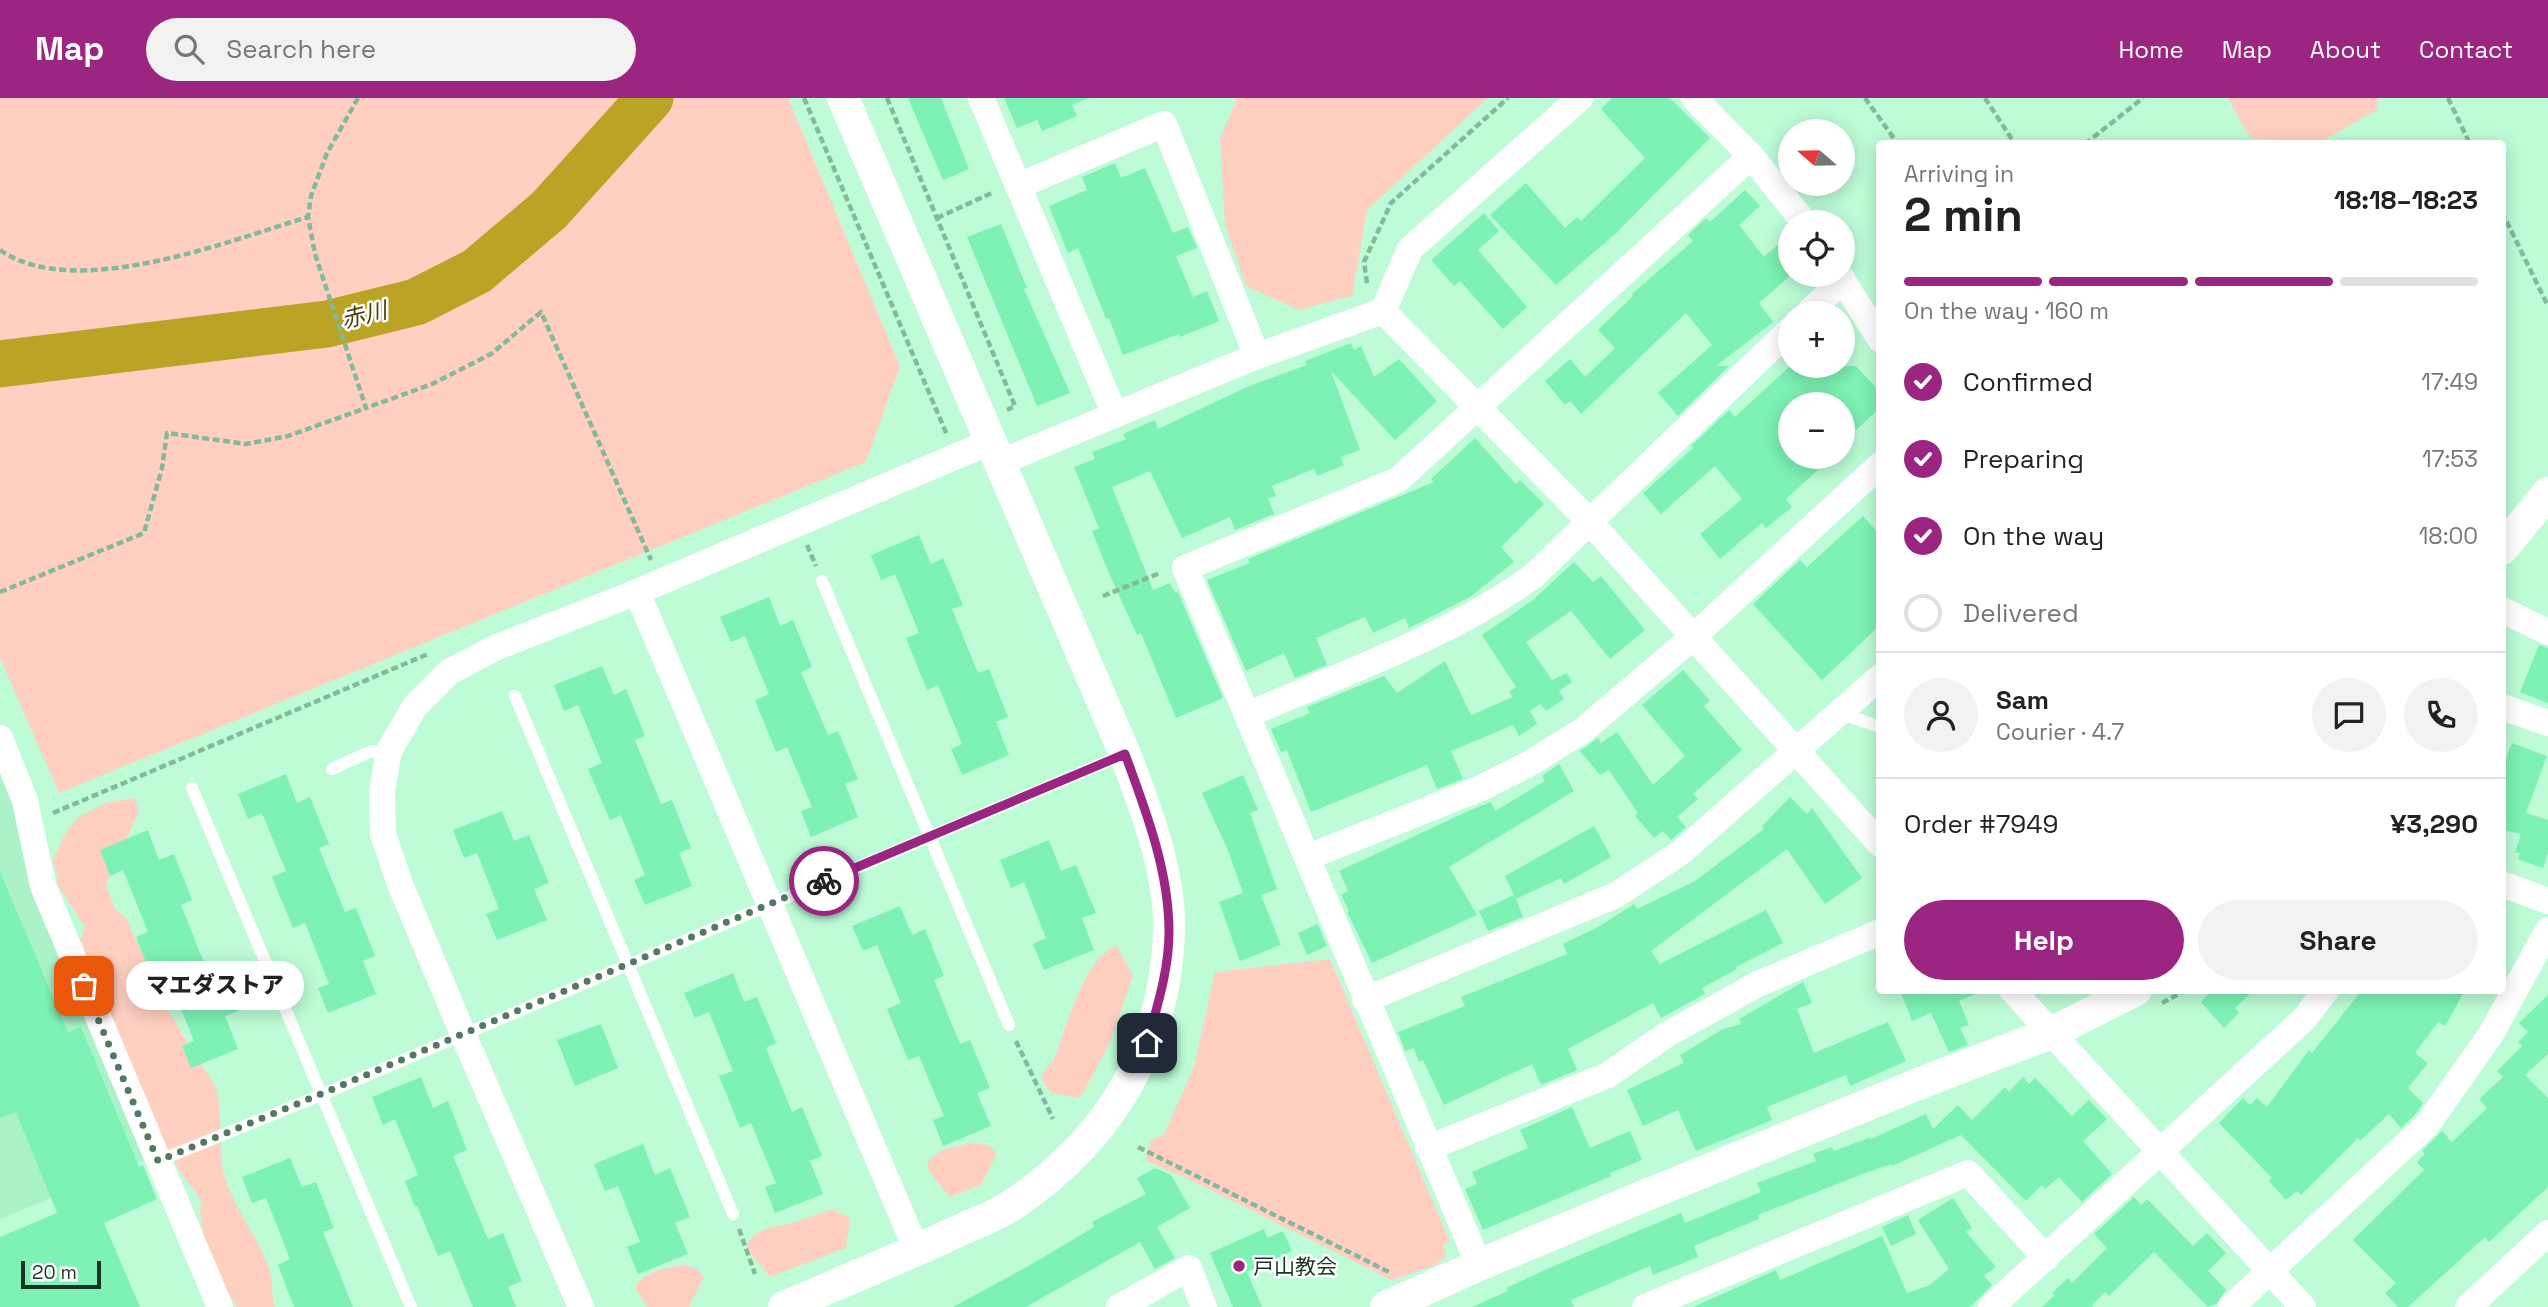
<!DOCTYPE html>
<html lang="en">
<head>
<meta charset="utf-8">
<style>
	body { margin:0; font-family:"Space Grotesk","Noto Sans JP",sans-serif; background:#f2f2f2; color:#222; height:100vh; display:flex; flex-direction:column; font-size:26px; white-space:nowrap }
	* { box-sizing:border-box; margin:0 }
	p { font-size:23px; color:#767676 }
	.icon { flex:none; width:38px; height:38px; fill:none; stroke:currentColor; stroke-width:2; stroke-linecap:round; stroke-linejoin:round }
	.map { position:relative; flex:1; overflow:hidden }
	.panel { position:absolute; left:1876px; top:42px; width:630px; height:854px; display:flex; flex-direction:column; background:#fff; border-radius:7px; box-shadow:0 4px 18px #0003 }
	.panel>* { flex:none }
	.needle { width:46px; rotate:290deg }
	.tools { position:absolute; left:1778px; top:21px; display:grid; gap:14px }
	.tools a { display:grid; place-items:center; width:77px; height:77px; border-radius:50%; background:#fff; box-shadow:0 4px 18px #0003; font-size:35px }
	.scale { position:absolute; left:21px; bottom:18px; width:80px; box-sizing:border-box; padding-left:7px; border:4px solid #1a3325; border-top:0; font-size:19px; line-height:24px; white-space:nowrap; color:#1a3325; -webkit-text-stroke:5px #fff; paint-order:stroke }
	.pin { position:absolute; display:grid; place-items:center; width:60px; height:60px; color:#fff; margin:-30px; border-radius:14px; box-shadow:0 4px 10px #0006 }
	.courier { position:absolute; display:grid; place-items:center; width:70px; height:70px; margin:-35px; border:5px solid #9b2681; border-radius:50%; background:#fff; color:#222; box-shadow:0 2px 9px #0007 }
	.bubble { position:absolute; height:49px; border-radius:24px; background:#fff; box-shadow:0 4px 18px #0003; font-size:23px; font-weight:800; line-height:49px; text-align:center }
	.overview em { font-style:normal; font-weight:800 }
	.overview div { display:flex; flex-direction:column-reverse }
	.overview { display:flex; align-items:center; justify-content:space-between; height:119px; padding:0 28px }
	h1 { font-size:46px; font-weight:800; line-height:52px }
	.bar { display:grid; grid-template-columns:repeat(4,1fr); gap:10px 7px; align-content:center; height:84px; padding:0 28px }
	.bar i { height:9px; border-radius:5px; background:#e0e0e0 }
	.bar .current { background:#9b2681 }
	.bar p { grid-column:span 4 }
	.line { display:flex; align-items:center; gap:18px; padding:0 28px; border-top:2px solid #e0e0e0 }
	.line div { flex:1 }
	.round { display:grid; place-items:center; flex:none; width:74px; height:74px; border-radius:37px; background:#f2f2f2 }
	ol { padding:0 28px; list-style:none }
	li { display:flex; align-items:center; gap:21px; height:77px }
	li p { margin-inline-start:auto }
	li .icon { padding:7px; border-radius:50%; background:#9b2681; color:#fff; stroke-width:4 }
	li:last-child { color:#767676 }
	li i { width:38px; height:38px; border:4px solid #e0e0e0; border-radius:50% }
	.cta { display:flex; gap:14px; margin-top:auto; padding:14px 28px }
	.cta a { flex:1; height:80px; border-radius:42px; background:#9b2681; color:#fff; font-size:28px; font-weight:800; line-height:80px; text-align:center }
	.cta a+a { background:#f2f2f2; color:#222 }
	header { display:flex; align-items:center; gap:42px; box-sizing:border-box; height:98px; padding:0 35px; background:#9b2681; color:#fff }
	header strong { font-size:33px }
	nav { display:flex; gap:38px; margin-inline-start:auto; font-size:24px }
	.search { width:490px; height:63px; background:#f2f2f2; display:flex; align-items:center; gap:18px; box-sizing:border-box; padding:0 24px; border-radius:38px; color:#767676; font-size:26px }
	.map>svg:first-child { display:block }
	.built { fill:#abf2c9 }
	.green { fill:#ffd0c1 }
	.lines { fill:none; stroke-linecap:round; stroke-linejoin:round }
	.river { stroke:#bba425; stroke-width:47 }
	.building { fill:#7df2b4 }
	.path { stroke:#86b89a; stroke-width:4.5; stroke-dasharray:7 3.5; stroke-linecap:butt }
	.service { stroke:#fff; stroke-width:12 }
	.minor { stroke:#fff; stroke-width:26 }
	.tertiary { stroke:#fff; stroke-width:32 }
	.done { stroke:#537963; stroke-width:7; stroke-dasharray:0 12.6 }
	.route { stroke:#9b2681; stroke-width:9 }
	.poi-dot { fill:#9b2681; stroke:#fff; stroke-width:2.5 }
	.labels { text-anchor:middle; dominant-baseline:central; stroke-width:5; stroke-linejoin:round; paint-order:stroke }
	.poi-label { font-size:21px; fill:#1a3325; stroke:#fff; text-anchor:start }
	.water-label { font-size:23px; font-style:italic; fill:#483f0d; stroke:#fff }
</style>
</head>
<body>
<header>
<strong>Map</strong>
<div class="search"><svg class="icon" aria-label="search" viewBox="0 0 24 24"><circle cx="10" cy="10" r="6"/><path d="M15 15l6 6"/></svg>Search here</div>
<nav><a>Home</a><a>Map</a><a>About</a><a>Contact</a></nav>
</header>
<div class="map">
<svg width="2548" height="1209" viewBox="0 0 2548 1209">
	<rect width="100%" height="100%" fill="#bdfcd7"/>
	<!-- built -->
	<path class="built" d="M0,667L150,1060L0,1121Z"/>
	<!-- green -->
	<g class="green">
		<path d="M0,0H788L900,268L866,364L59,695L0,560Z"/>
		<path d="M1237,0H1488L1367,112L1352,198L1298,212L1246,188L1225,127L1220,41Z"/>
		<path d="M2228,0H2378L2377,12L2319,45L2250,40Z"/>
		<path d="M134,700L139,713L106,787L115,811L126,820L168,912L216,990C223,1015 218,1041 222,1066C228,1106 260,1138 271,1177C273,1187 271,1198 275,1209H237C219,1181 196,1136 201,1102L182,1077L156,1031L107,914L101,890L86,870L79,846L85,829L59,789L53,761L66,734L78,719L108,704Z"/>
		<path d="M1117,848L1133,877L1109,947L1080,1000L1051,995L1041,980C1043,972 1049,969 1053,962C1067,932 1083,858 1117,848Z"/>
		<path d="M1330,861L1450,1144L1443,1147L1446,1157L1436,1167L1391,1182L1184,1079L1146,1063L1150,1043L1164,1036L1194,969L1215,874Z"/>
		<path d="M974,1045L988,1047L997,1056L981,1087L950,1099L930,1075L927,1067C935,1050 957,1048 974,1045Z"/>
		<path d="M832,1111L850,1120L846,1150L770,1179L750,1155L747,1147C756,1129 778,1129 795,1124C807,1120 820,1115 832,1111Z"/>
		<path d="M681,1167L696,1170L704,1179L689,1209H647L635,1190C643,1173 664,1171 681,1167Z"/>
	</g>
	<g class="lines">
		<!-- river -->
		<path class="river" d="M0,266L327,226L416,204L477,173L549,112L650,0"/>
	</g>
	<!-- building -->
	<g class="building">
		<path d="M908,0H941L969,71L943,82Z"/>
		<path d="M1004,0H1088L1072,7L1077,18L1042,33L1037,22L1017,30Z"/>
		<path d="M1612,0H1670L1710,40L1614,137L1556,187L1490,117L1526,85L1565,130L1577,119L1581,123L1645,60L1601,11Z"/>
		<path d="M1115,65L1121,80L1145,70L1173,135L1188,129L1197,150L1176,158L1193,199L1207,193L1219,223L1180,239L1179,236L1123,257L1109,220L1106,221L1078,150L1068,155L1049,108L1087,92L1082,79Z"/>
		<path d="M1745,92L1760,108L1739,127L1764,159L1790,136V178L1759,205L1773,224L1716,268H1729L1678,318L1658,295L1712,247L1686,215L1581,316L1570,303L1565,307L1545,283L1570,261L1585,279L1615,250L1598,232L1633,198L1632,196L1693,143L1688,137L1706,120L1710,124Z"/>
		<path d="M1484,115L1499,133L1478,152L1527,209L1503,231L1460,183L1454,188L1431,162Z"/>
		<path d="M1001,126L1027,190L1024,191L1070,295L1037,308L967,139Z"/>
		<path d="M1351,245L1354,252L1361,248L1374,279L1399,261L1437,303L1395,342L1331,273L1360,352L1341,359L1344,367L1317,378L1314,371L1272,388L1276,398L1268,400L1274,416L1235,432L1230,419L1182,440L1150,373L1112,389L1153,492L1170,485L1175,495L1178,494L1223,600L1176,620L1141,535L1137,537L1108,473L1092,433L1099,430L1074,369L1095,361L1092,354L1126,341L1123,336L1155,322L1158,331L1249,288L1307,267L1305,263Z"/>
		<path d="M1790,268H1856L1880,294V310L1843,344V306H1790V359H1832L1786,401L1792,409L1766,430L1762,425L1720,461L1700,436L1742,401L1715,368L1661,416L1643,395L1693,350L1691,348L1729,312L1735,319Z"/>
		<path d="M1475,340L1516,386L1520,382L1544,406L1501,449L1514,464L1470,499L1409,530L1405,520L1373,535L1365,519L1316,540L1327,567L1295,580L1284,555L1246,573L1207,482L1250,465L1248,461L1434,384L1431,381Z"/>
		<path d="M1863,418L1880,437V527L1822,582L1753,506L1800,462L1807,469Z"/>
		<path d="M919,437L931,466L943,460L963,507L952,511L978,575L989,571L1008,619L996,624L1009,657L962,677L951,651L962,646L938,587L927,592L906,540L919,535L895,476L881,482L871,457Z"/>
		<path d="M1574,464L1593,484L1601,478L1645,532L1610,561L1571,513L1526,544L1552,582L1567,575L1572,584L1559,593L1564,601L1546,613L1540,606L1530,613L1537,626L1519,638L1513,627L1451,653L1463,681L1437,691L1427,667L1311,714L1287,652L1281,654L1271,631L1310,615L1307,609L1384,578L1397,595L1445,563L1471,617L1513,599L1509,594L1516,589L1482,537L1533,502Z"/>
		<path d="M769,499L780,528L793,522L812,569L801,574L828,637L838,633L858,681L845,686L858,719L811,739L801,713L812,709L787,649L776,654L755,602L769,596L745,538L731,544L720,519Z"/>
		<path d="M2539,547L2548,550V605L2520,594Z"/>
		<path d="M602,568L614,597L626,591L645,638L635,642L661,706L672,702L691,750L679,755L692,788L645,807L634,782L645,777L621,717L610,722L588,671L602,665L578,607L564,613L554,587Z"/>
		<path d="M1683,572L1710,603L1704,608L1742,652L1693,696L1698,701L1677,719L1686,729L1671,742L1663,733L1654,740L1635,718L1638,715L1609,672L1600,677L1580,653L1598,640L1601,645L1617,634L1653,687L1685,658L1642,607Z"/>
		<path d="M2512,645L2547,658L2526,715L2548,722V755L2543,770L2518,761L2520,755L2515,754L2521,736L2502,732V672Z"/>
		<path d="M1559,666L1574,693L1449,769L1477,817L1372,865L1347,814L1349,813L1341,797L1348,793L1339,773L1475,710L1491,704L1495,713L1545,683L1542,678Z"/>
		<path d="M286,676L297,705L310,699L329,746L319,750L345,814L356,810L375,858L363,863L376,896L328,915L318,890L329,886L305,825L293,830L272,779L286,773L262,715L248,721L238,696Z"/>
		<path d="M1243,677L1258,712L1250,715L1277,791L1261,797L1281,847L1240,863L1219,804L1243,795L1229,755L1202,695Z"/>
		<path d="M1790,699L1807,716L1812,710L1862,780L1825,806L1787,751L1651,853L1660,866L1766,812L1783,845L1736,869L1737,871L1702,890L1705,896L1661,920L1653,905L1568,951L1577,972L1541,987L1532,966L1444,1007L1423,962L1419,964L1414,950L1405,953L1398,934L1465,908L1461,899L1567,856L1563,846L1598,829L1634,806L1637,811L1695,783L1764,731L1762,728Z"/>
		<path d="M502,713L514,743L529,737L549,785L534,791L547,822L497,842L486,816L499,811L477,755L464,760L453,732Z"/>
		<path d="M1594,728L1611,759L1564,786L1561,780L1516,801L1515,798L1523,819L1488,833L1479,813L1514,797L1505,778Z"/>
		<path d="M148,732L159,762L174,756L192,802L181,807L207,872L220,867L238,913L225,918L238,951L191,970L182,948L194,943L169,881L155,887L136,839L148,834L123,772L110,778L100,752Z"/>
		<path d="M1049,742L1061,773L1076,767L1096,815L1082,820L1094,852L1044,872L1033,846L1046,840L1024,784L1011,790L1000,762Z"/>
		<path d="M0,774L68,934L81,929L139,1069L143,1067L157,1101L104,1125L140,1209H0V1139L57,1115L16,1014L0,1020Z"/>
		<path d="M900,808L912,837L925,831L944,878L934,882L960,946L970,942L990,990L977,995L991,1028L943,1048L933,1022L944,1018L919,958L908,962L887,911L901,905L877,847L863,853L852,828Z"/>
		<path d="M1318,826L1327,848L1307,857L1298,835Z"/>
		<path d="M733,875L744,904L757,899L776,945L766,950L792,1014L802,1009L822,1058L810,1063L823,1096L775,1115L765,1089L776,1085L751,1025L740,1030L719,978L733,973L709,914L695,920L684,895Z"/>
		<path d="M1803,884L1812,905L1797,911L1814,955L1888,924L1906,963L1850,988L1846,977L1767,1009L1772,1022L1696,1053L1678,1012L1643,1028L1627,992L1684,965L1680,957L1723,931L1741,926L1739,921Z"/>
		<path d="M1900,892H1984L1959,903L1969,927L1960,930L1968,947L1949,954L1931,915L1912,923Z"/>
		<path d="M2213,892H2254L2235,910L2239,915L2224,930L2201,904Z"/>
		<path d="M2362,892H2465L2445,928L2438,924L2415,955L2428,965L2408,990L2423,1005L2415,1017L2401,1030L2389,1016L2360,1043L2358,1040L2301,1097L2297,1093L2286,1102L2269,1083L2272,1080L2219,1025L2243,1000L2250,1007L2257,1000L2267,1009L2309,952L2312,955Z"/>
		<path d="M2548,897V956L2525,977L2548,1000V1089L2489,1144L2485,1139L2408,1209H2398L2385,1195L2396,1185L2353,1142L2424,1072L2417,1064L2425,1056L2422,1053L2442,1033L2452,1044L2487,1010L2479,1001L2503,979L2497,973L2522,948L2518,944L2528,934L2519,925Z"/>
		<path d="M601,926L618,970L575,988L557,942Z"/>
		<path d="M421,979L433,1010L448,1003L467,1052L453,1058L488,1141L503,1135L522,1183L508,1189L516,1209H473L450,1153L438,1158L417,1108L415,1109L405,1083L418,1077L395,1021L383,1027L372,999Z"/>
		<path d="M2023,979L2029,986L2035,980L2072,1018L2089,1002L2107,1021L2083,1043L2112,1076L2082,1104L2059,1079L2045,1091L2042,1087L2026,1103L1961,1037L1892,1068L1891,1066L1860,1077L1758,1117L1759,1121L1694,1148L1698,1159L1653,1177L1650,1168L1571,1202L1574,1209H1472L1508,1193L1506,1190L1556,1167L1681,1115L1685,1125L1761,1094L1757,1085L1816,1063L1813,1056L1832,1049L1834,1053L1871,1039V1041L1926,1016L1933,1031L1958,1007L1972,1022L2005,989L2009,994Z"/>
		<path d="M1572,1009L1590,1050L1630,1033L1642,1062L1610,1075L1611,1078L1483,1132L1465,1091L1477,1086L1472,1074L1528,1050L1520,1032Z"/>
		<path d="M643,1046L655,1077L670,1070L690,1119L675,1125L688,1156L638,1176L627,1149L640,1144L618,1088L605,1093L594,1066Z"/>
		<path d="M290,1060L302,1089L316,1084L334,1130L323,1134L353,1209H294L278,1167L290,1161L266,1100L252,1105L242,1079Z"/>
		<path d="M1155,1070L1171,1077L1190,1110L1157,1129L1175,1160L1155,1171L1140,1144L1026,1209H953L1025,1170L1094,1129L1092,1124L1146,1096L1137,1080Z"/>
		<path d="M2134,1099L2141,1107L2147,1101L2193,1148L2207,1135L2226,1155L2208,1173L2226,1192L2216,1206L2208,1209L2154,1154L2109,1198L2105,1194L2092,1207L2094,1209H2042L2055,1197L2052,1195L2068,1180L2072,1185L2107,1150L2094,1136Z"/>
		<path d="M1953,1100L1972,1130L1966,1134L1996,1169L1984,1178L1992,1187L1970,1209H1693L1776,1172L1780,1182L1882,1138L1907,1195L1930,1187L1949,1171L1918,1122Z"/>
		<path d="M1908,1117L1916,1136L1891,1148L1882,1129Z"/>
		<path d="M1264,1131L1267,1140L1283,1133L1292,1153L1247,1174L1262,1209H1233L1210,1155Z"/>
	</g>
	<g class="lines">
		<!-- path -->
		<g class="path">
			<path d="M358,0L327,55L311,98L308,119L315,156L366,310L432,286L491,256L541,214L651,462"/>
			<path d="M804,0L947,337"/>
			<path d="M887,0L1015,308L1007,312"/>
			<path d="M1865,0L1898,46"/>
			<path d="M1985,0L2015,46"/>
			<path d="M2448,0L2470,46"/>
			<path d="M2085,46L2143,0"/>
			<path d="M2502,114L2548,208"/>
			<path d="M937,120L994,94"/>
			<path d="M0,152C75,204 228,143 308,119"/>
			<path d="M1367,185L1364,164L1391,105L1508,0"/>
			<path d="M807,447L816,468"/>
			<path d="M0,494L144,435L162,370L167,335L246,346L288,338L366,310"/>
			<path d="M1103,498L1160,475"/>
			<path d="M53,715L428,556"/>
			<path d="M2162,905L2186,892"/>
			<path d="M1016,943L1053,1021"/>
			<path d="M1138,1049L1391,1175"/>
			<path d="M739,1131L755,1176"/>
		</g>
		<!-- service -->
		<g class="service">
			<path d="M822,483L1009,927"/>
			<path d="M515,598L733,1116"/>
			<path d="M1840,615L1880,629"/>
			<path d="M332,671L369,654L389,653"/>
			<path d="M192,690L411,1209"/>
			<path d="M158,1063L321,997L1125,656"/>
		</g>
		<!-- minor -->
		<g class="minor">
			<path d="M981,0L1115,317"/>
			<path d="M1694,0L1751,58L1804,124"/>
			<path d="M1018,88L1164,26L1257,258"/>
			<path d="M1839,177L1880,241"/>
			<path d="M1383,213L1589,423L1880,746"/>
			<path d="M1808,215L1843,182"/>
			<path d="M1001,364L1257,258L1383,213L1410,151L1580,0"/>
			<path d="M637,494L917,1153"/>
			<path d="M2502,512L2548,534"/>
			<path d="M2502,609L2548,625"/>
			<path d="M1247,617C1344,575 1446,540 1532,479L1790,232"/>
			<path d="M0,640L25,703L43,788L220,1209"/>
			<path d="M1308,759L1479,691L1527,667L1582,633L1693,539L1880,367"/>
			<path d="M2502,786L2548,803"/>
			<path d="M2012,892L2303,1209"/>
			<path d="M1365,902L1616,797L1680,755L1880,579"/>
			<path d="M1428,1050L1608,977L1666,937L1758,886L1880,834"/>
			<path d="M1479,1167C1379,935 1284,702 1185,470L1398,382L1751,58"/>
			<path d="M581,1209L463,936L400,786L383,736L382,693L389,653L415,608L449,574L497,549L637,494L992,343"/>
			<path d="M1119,1209L1189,1170L1204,1209"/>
			<path d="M1645,1209L1968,1075L2046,1160"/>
			<path d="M1991,1209L2305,920L2326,892"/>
			<path d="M2231,1209L2427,1027L2491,936L2548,832"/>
			<path d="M2468,1209L2548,1135"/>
		</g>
		<!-- tertiary -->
		<g class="tertiary">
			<path d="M2502,451L2548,395"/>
			<path d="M784,1209C842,1184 901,1160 958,1133C977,1124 999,1117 1015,1105C1109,1041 1165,950 1169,835C1171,776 1146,711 1125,656L843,0"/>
			<path d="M1386,1209L1479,1167L1644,1098L1928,982L2051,935L2136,892"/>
		</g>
	</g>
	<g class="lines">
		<!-- done -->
		<path class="done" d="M84,888L158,1063L321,996L824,783"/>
		<!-- route -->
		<path class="route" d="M824,783L1125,656C1146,713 1169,773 1169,834C1169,872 1157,909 1147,945"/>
	</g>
	<!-- markers -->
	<circle class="poi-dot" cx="1239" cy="1168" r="7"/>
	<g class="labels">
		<!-- poi labels -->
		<g class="poi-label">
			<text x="1253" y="1168">戸山教会</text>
		</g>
		<!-- water labels -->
		<g class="water-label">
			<text transform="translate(364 217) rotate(-14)">赤川</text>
		</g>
	</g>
</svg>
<div class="tools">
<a><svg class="needle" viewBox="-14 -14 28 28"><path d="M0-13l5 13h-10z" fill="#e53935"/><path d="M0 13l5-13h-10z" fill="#767676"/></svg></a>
<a><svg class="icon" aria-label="locate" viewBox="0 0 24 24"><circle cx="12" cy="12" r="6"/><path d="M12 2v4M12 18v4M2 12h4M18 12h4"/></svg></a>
<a>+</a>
<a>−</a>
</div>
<div class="scale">20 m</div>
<div class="pin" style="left:84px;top:888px;background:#ea580c"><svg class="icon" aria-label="bag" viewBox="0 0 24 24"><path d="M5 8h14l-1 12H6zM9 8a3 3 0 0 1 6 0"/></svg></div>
<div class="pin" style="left:1147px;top:945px;background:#1f2937"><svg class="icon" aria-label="home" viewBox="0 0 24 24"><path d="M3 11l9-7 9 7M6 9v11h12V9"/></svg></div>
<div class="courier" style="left:824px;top:783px"><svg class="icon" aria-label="bike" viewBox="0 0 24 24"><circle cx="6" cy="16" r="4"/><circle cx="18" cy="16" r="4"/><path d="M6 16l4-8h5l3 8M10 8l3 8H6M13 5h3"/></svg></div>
<div class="bubble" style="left:126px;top:863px;width:178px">マエダストア</div>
<section class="panel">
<div class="overview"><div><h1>2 min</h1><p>Arriving in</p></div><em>18:18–18:23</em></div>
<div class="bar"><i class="current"></i><i class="current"></i><i class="current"></i><i></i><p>On the way · 160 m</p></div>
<ol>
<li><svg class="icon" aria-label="check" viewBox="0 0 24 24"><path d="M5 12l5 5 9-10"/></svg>Confirmed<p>17:49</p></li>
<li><svg class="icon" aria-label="check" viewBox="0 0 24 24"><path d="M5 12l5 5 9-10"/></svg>Preparing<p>17:53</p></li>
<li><svg class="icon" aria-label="check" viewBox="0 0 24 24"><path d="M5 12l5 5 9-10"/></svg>On the way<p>18:00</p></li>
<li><i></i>Delivered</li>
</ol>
<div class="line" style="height:126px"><a class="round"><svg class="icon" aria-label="person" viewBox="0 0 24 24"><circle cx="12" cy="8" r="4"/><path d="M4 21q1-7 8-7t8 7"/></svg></a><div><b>Sam</b><p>Courier · 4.7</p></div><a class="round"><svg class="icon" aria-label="chat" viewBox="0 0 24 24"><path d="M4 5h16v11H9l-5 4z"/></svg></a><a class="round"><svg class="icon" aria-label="phone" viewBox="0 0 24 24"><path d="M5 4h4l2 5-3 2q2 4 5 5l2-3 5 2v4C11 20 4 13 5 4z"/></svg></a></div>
<div class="line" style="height:91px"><div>Order #7949</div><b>¥3,290</b></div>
<div class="cta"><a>Help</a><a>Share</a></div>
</section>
</div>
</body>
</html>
